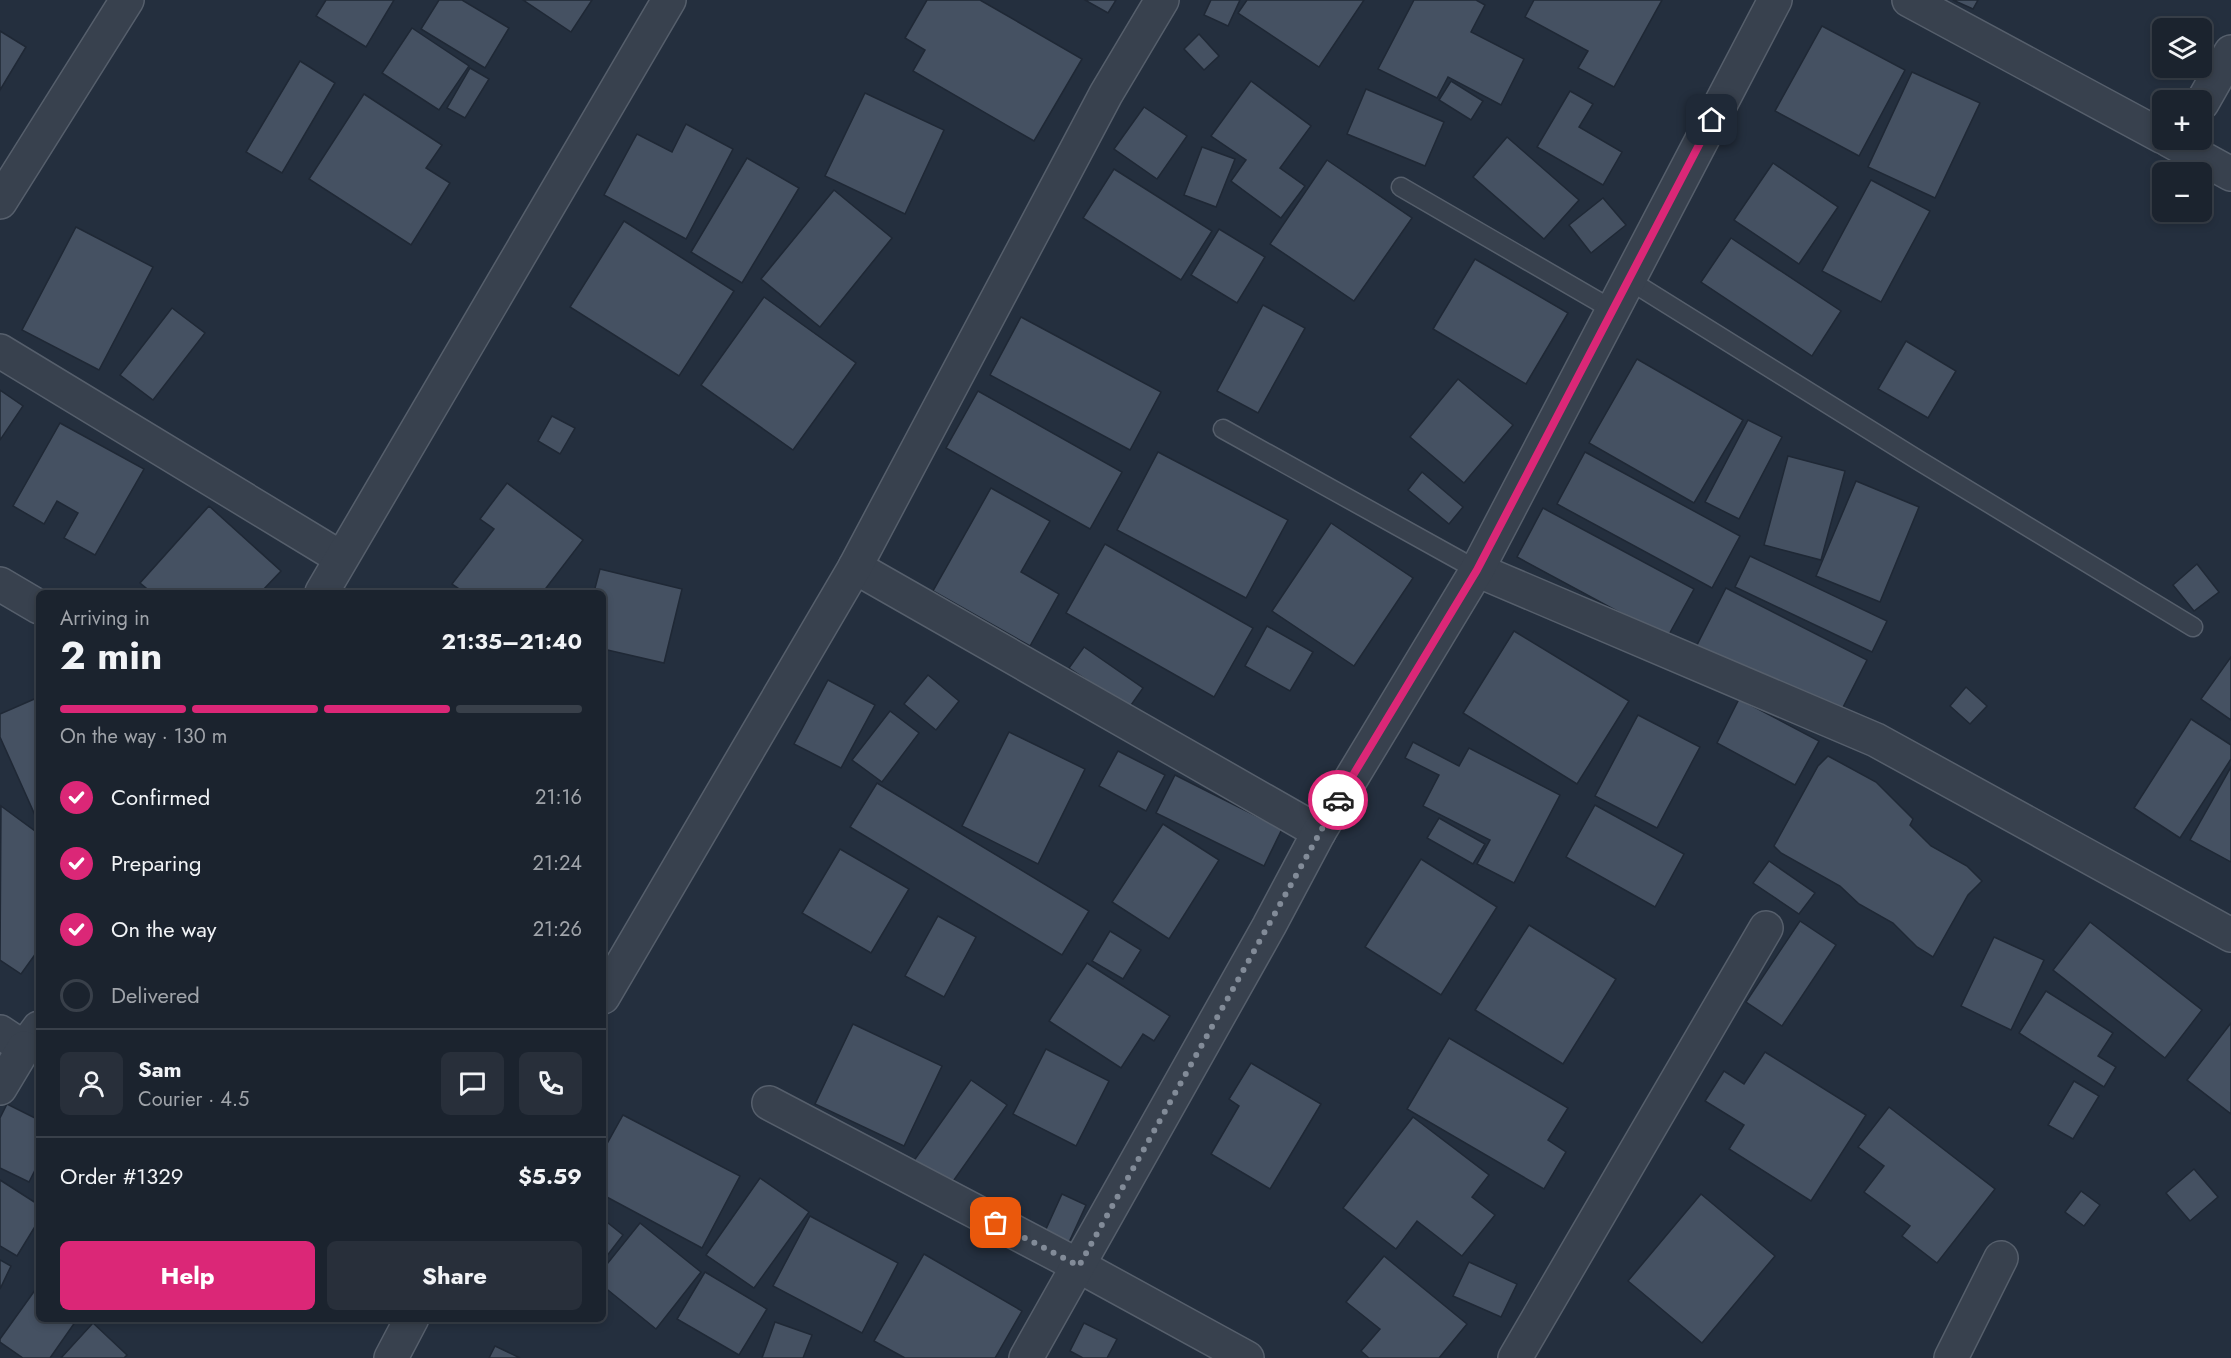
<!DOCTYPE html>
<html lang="en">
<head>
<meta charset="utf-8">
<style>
	body { margin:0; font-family:Jost,sans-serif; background:#282f3a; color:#f1f3f6; height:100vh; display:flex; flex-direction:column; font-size:22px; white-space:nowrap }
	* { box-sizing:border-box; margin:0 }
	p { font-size:20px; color:#a0a4aa }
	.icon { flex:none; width:33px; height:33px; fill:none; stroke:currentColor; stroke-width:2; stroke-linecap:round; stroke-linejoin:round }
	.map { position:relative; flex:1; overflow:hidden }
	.side { position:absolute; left:36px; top:590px; width:570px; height:732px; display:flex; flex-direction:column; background:#1b232e; border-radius:9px; box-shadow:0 3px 9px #0003,0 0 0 2px #39404a }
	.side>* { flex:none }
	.tools { position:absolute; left:2152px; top:18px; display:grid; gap:12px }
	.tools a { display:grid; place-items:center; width:60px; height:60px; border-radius:9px; background:#1b232e; box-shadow:0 3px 9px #0003,0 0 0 2px #39404a; font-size:30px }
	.pin { position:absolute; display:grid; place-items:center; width:51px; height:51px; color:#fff; margin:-26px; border-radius:12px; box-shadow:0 3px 9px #0006 }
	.courier { position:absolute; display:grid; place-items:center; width:60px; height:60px; margin:-30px; border:4px solid #db2777; border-radius:50%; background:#fff; color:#222; box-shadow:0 2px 8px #0007 }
	.head em { font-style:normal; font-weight:700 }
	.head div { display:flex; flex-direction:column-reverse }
	.head { display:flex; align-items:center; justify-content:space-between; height:102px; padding:0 24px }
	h1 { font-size:39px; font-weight:700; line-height:45px }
	.bar { display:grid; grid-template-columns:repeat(4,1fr); gap:9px 6px; align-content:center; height:72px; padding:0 24px }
	.bar i { height:8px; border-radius:4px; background:#39404a }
	.bar .current { background:#db2777 }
	.bar p { grid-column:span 4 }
	.line { display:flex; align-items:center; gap:15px; padding:0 24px; border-top:2px solid #39404a }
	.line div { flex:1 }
	.round { display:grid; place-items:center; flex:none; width:63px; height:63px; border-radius:9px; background:#282f3a }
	ol { padding:0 24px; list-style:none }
	li { display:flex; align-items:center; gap:18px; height:66px }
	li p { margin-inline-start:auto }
	li .icon { padding:6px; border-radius:50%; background:#db2777; color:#fff; stroke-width:4 }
	li:last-child { color:#a0a4aa }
	li i { width:33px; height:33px; border:3px solid #39404a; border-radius:50% }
	.cta { display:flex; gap:12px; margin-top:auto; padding:12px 24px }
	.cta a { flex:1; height:69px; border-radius:9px; background:#db2777; color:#fff; font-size:24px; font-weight:700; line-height:69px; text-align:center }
	.cta a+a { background:#282f3a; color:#f1f3f6 }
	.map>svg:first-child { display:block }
	.building { fill:#455162; stroke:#1f2835; stroke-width:1.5 }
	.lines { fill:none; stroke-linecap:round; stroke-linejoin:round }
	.service-casing { stroke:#565f6c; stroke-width:21 }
	.minor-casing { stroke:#565f6c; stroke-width:36 }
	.service { stroke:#38414e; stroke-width:18 }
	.minor { stroke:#38414e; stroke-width:33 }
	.done { stroke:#828b98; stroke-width:6; stroke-dasharray:0 10.8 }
	.route { stroke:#db2777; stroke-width:8 }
</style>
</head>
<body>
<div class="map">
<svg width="2231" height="1358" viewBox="0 0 2231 1358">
	<rect width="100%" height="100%" fill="#242f3e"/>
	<!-- building -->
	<g class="building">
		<path d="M326,0H394L366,47L316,16Z"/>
		<path d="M439,0H462L509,28L485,68L421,29Z"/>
		<path d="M523,0H592L571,32Z"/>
		<path d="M927,0H980L1082,59L1034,141L913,71L925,50L905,38Z"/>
		<path d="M1085,0H1116L1108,13Z"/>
		<path d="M1211,0H1240L1228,26L1204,15Z"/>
		<path d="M1247,0H1364L1319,67L1238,13Z"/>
		<path d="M1414,0H1476L1485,5L1471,32L1524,59L1501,105L1448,77L1437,98L1378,69Z"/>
		<path d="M1534,0H1662L1614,87L1578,68L1588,51L1525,17Z"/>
		<path d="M1953,0H1978L1973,9Z"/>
		<path d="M1822,26L1905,70L1859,156L1775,111Z"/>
		<path d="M412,28L469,66L439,110L382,73Z"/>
		<path d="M0,31L26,47L0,90Z"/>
		<path d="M1199,34L1219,56L1204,70L1184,49Z"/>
		<path d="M300,61L335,83L282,173L246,152Z"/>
		<path d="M470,68L489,79L465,118L447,108Z"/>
		<path d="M1912,72L1980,103L1935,198L1868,167Z"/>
		<path d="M1251,81L1311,126L1280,168L1305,186L1281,218L1231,181L1246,160L1211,136Z"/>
		<path d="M1451,81L1483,101L1471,120L1439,100Z"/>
		<path d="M1366,89L1444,122L1425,166L1347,134Z"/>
		<path d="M1570,91L1593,104L1579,127L1622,152L1603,185L1537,147Z"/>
		<path d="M865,93L944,130L905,214L825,176Z"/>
		<path d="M364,94L442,145L426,168L450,183L411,245L309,179Z"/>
		<path d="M1144,107L1187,136L1157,179L1114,149Z"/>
		<path d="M686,124L733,149L686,239L604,195L637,134L672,152Z"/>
		<path d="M1507,137L1579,200L1544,239L1473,177Z"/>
		<path d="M1202,147L1235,159L1216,207L1184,195Z"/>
		<path d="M747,158L799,188L742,283L691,252Z"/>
		<path d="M1327,160L1412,218L1354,301L1270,244Z"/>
		<path d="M1773,163L1838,207L1799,264L1734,220Z"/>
		<path d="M1114,169L1212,231L1181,280L1083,218Z"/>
		<path d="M1871,180L1930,211L1881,302L1822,271Z"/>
		<path d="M834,190L892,238L820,327L761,279Z"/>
		<path d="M1603,198L1626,225L1591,253L1569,225Z"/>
		<path d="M624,221L734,291L679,376L570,307Z"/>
		<path d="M76,227L153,267L99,370L22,330Z"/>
		<path d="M1219,229L1265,257L1237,303L1191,275Z"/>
		<path d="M1731,238L1841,311L1812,356L1701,282Z"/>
		<path d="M1475,259L1568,313L1526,384L1433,329Z"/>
		<path d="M764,297L856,363L793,450L701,385Z"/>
		<path d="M1263,305L1305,328L1258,413L1217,391Z"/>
		<path d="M172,308L205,333L153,400L120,375Z"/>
		<path d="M1021,317L1161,392L1130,450L990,375Z"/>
		<path d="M1906,341L1956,371L1928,418L1878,389Z"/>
		<path d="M1637,359L1743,420L1694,503L1589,443Z"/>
		<path d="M1458,379L1513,425L1464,483L1410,437Z"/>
		<path d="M0,390L23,406L0,440Z"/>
		<path d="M978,391L1122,472L1090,529L946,448Z"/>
		<path d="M552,416L575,428L560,454L538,441Z"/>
		<path d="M1748,420L1782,437L1739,519L1705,502Z"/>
		<path d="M60,423L144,469L95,555L64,538L78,513L57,501L44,524L13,506Z"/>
		<path d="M1158,452L1288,520L1246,598L1117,530Z"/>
		<path d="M1585,452L1740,536L1712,588L1557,504Z"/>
		<path d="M1788,456L1845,471L1821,560L1764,545Z"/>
		<path d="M1422,472L1463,507L1449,524L1408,490Z"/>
		<path d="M1856,481L1919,507L1880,602L1816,576Z"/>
		<path d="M507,483L583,540L543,592H464L452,584L494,529L480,519Z"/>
		<path d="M991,488L1050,521L1021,572L1059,594L1030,646L933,591Z"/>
		<path d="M209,506L281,571L261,592H151L140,583Z"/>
		<path d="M1543,508L1694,589L1667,638L1517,557Z"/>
		<path d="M1331,523L1413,578L1354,666L1272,611Z"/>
		<path d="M1105,544L1253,628L1214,697L1066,613Z"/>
		<path d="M1750,556L1887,621L1872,652L1735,587Z"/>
		<path d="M2197,564L2219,592L2194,611L2173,585Z"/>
		<path d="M600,569L682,589L664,663L603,649V592H594Z"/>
		<path d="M1726,588L1867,660L1837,719L1696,647Z"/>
		<path d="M1267,626L1313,652L1290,691L1245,666Z"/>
		<path d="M1514,631L1629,701L1577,784L1463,713Z"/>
		<path d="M1084,647L1143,688L1129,708L1069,668Z"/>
		<path d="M2231,657V720L2201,699Z"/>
		<path d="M928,675L959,701L936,730L904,704Z"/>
		<path d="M828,680L875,705L841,768L794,744Z"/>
		<path d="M1966,687L1987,706L1970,724L1950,706Z"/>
		<path d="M39,697V814L35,815L0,737V714Z"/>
		<path d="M1739,699L1819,741L1795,785L1717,743Z"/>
		<path d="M890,711L919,733L882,782L852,760Z"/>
		<path d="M1638,715L1700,747L1657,828L1595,796Z"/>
		<path d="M2191,719L2231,745V759L2180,838L2134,808Z"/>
		<path d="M1009,732L1085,769L1038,864L962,826Z"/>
		<path d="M1413,742L1459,766L1469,748L1560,795L1514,883L1477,864L1490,840L1423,806L1439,775L1405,758Z"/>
		<path d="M1118,751L1165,775L1146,811L1099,786Z"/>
		<path d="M1828,756L1876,782L1913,819L1910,825L1931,846L1967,866L1982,881L1968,895L1933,957L1917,947L1893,923L1859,904L1840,886L1781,853L1774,846L1818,766Z"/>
		<path d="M2231,767V862L2190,840Z"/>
		<path d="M1175,775L1282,829L1264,866L1156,813Z"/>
		<path d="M877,783L1089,911L1062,955L850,827Z"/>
		<path d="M1595,805L1684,854L1655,907L1566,857Z"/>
		<path d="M1,806L39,834V949L21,974L0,960Z"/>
		<path d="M1439,818L1485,844L1473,864L1427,838Z"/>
		<path d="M1163,824L1219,860L1169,939L1112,902Z"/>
		<path d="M840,849L909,889L871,953L802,913Z"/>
		<path d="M1421,859L1497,907L1441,995L1365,947Z"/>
		<path d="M1769,861L1815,893L1799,914L1753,883Z"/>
		<path d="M938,916L976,937L944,997L905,976Z"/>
		<path d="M1800,921L1836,945L1782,1026L1746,1002Z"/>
		<path d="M2090,922L2202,1010L2165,1058L2053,970Z"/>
		<path d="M1529,925L1616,979L1563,1064L1475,1010Z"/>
		<path d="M1110,931L1141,950L1123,979L1092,961Z"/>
		<path d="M1994,937L2044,960L2011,1030L1961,1006Z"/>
		<path d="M1087,963L1170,1016L1154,1041L1143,1034L1121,1068L1049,1021Z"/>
		<path d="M2046,991L2113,1033L2098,1056L2116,1067L2104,1087L2019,1033Z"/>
		<path d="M2231,1023V1114L2187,1080Z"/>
		<path d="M853,1024L942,1066L904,1146L815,1104Z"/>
		<path d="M1449,1038L1568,1108L1548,1140L1566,1152L1544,1189L1407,1109Z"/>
		<path d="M1046,1049L1109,1081L1076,1146L1013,1114Z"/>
		<path d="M1765,1052L1866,1115L1811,1201L1729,1149L1744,1125L1705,1101L1724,1071L1744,1084Z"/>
		<path d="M1251,1063L1321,1104L1270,1189L1211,1154L1239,1106L1229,1099Z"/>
		<path d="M971,1080L1007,1105L949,1187L913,1162Z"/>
		<path d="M2074,1081L2099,1096L2073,1139L2048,1125Z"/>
		<path d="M7,1104L39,1120V1162L29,1182L0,1168V1118Z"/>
		<path d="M1889,1107L1995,1189L1937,1263L1902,1236L1910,1226L1864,1192L1884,1166L1858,1147Z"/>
		<path d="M623,1115L740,1176L702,1248L603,1195V1151Z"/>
		<path d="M1413,1117L1489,1175L1472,1197L1495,1215L1462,1256L1417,1221L1396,1249L1343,1208Z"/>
		<path d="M2194,1169L2218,1197L2190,1221L2166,1193Z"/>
		<path d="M760,1178L809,1212L754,1288L706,1255Z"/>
		<path d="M0,1180L39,1205V1220L17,1256L0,1246Z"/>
		<path d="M2081,1191L2100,1205L2084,1226L2065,1212Z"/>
		<path d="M1062,1194L1086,1205L1065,1251L1041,1240Z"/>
		<path d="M1701,1194L1775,1256L1702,1343L1628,1281Z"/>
		<path d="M810,1216L898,1263L862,1333L773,1286Z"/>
		<path d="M603,1219L623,1235L603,1261Z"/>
		<path d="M640,1223L701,1272L656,1329L603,1286V1269Z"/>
		<path d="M924,1254L1022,1311L995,1358H905L874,1341Z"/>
		<path d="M1384,1256L1467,1324L1439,1358H1369L1361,1351L1380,1329L1346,1302Z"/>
		<path d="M0,1260L11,1266L0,1289Z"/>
		<path d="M1469,1262L1517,1284L1501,1317L1453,1296Z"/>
		<path d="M705,1272L767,1309L739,1355L677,1319Z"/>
		<path d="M38,1286L39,1318H78L50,1358H23L0,1342V1339Z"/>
		<path d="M775,1322L812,1335L803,1358H762Z"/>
		<path d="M93,1323L127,1355L124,1358H61Z"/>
		<path d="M1084,1323L1117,1339L1107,1358H1083L1070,1351Z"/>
		<path d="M495,1346L520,1358H489Z"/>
	</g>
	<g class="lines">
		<defs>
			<g id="service">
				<path d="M1401,187L1613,310"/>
				<path d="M1629,280L1918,460L2193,627"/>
				<path d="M1223,429L1477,570"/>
			</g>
			<g id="minor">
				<path d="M1909,0L2163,137"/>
				<path d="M2202,103L2231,52"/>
				<path d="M2169,140L2231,174"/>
				<path d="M0,202L127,0"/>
				<path d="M0,351L341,558"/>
				<path d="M855,567L1319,832"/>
				<path d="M1477,570L1876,740L2231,935"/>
				<path d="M0,584L39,607"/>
				<path d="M322,592L669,0"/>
				<path d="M603,997L855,567L1106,94L1162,0"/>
				<path d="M0,1032L24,1048L39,1028"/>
				<path d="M0,1088L24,1048"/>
				<path d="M769,1103L1079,1266L1247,1358"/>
				<path d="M391,1358L412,1318"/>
				<path d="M1026,1358L1269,926L1319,832L1477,570L1775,0"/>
				<path d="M1515,1358L1766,928"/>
				<path d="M1951,1358L2001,1258"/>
			</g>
		</defs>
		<!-- service casing -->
		<use href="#service" class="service-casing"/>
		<!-- minor casing -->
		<use href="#minor" class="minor-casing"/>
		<!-- service -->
		<use href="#service" class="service"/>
		<!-- minor -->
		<use href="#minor" class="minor"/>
	</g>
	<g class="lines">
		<!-- done -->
		<path class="done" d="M996,1223L1079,1266L1338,800"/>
		<!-- route -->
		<path class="route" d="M1338,800L1477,570L1712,120"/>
	</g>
</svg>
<div class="tools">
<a><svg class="icon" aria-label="layers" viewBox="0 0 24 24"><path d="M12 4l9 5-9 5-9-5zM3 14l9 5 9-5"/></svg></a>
<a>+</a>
<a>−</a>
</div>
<div class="pin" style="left:996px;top:1223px;background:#ea580c"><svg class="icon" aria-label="bag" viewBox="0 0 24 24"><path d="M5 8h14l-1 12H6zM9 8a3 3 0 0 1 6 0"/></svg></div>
<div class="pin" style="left:1712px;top:120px;background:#1f2937"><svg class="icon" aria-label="home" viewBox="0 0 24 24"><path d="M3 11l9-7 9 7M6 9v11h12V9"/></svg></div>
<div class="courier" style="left:1338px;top:800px"><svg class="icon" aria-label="car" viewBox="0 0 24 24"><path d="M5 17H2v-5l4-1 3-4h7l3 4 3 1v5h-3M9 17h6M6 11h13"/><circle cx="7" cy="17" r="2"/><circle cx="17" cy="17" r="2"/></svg></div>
<section class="side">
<div class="head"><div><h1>2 min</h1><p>Arriving in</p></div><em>21:35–21:40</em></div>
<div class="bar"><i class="current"></i><i class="current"></i><i class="current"></i><i></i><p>On the way · 130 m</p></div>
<ol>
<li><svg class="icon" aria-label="check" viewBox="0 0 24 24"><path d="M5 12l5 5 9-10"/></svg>Confirmed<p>21:16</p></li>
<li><svg class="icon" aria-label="check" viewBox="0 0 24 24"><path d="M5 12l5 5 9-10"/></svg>Preparing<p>21:24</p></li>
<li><svg class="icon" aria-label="check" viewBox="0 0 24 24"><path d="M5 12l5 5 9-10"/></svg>On the way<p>21:26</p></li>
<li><i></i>Delivered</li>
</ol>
<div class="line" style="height:108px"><a class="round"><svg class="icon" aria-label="person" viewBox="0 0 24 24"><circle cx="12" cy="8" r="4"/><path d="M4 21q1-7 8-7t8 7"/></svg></a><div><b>Sam</b><p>Courier · 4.5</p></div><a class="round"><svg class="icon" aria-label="chat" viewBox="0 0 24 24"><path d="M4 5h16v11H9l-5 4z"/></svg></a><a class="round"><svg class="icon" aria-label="phone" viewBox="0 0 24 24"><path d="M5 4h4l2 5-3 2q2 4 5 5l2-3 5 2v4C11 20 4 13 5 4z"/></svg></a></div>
<div class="line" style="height:78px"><div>Order #1329</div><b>$5.59</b></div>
<div class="cta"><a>Help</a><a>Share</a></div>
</section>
</div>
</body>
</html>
